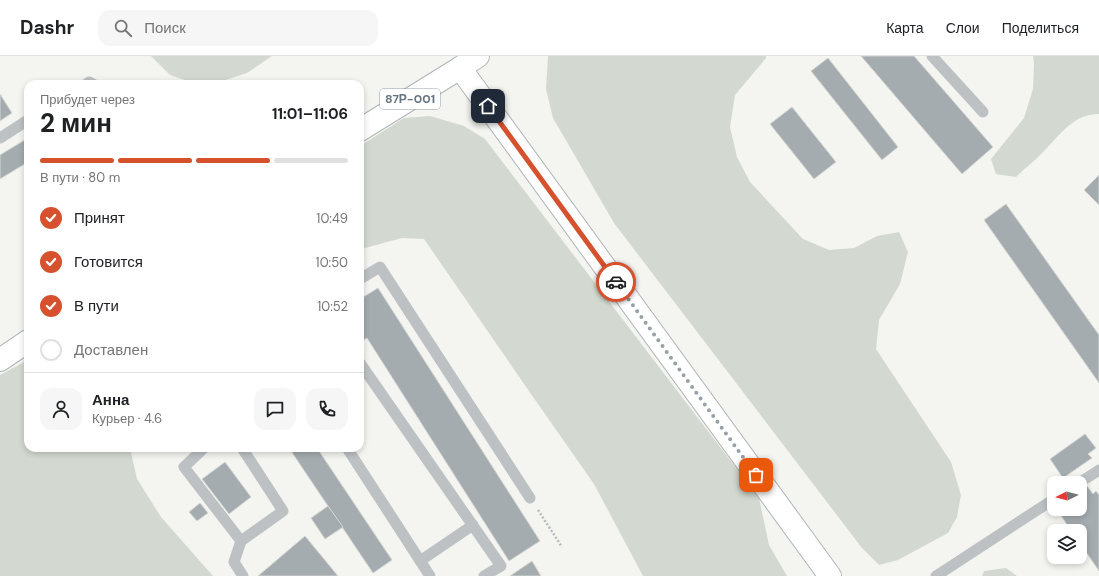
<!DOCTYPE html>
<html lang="ru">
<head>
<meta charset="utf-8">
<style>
	body { margin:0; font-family:"DM Sans",sans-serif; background:#f6f6f6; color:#202124; height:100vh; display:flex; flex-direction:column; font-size:15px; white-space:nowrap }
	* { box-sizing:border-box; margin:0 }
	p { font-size:13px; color:#757577 }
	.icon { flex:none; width:22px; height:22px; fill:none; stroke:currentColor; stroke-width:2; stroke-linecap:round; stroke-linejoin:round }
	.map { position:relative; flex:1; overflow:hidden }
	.side { position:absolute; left:24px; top:24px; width:340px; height:372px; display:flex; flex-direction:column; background:#fff; border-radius:12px; box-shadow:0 2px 6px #0003 }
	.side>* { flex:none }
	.needle { width:26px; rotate:264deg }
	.fabs { position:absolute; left:1047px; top:420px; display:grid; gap:8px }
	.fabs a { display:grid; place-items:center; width:40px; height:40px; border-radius:8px; background:#fff; box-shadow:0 2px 6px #0003; font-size:20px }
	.pin { position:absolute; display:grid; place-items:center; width:34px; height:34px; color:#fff; margin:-17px; border-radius:8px; box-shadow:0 2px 6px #0006 }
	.courier { position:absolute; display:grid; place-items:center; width:40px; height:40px; margin:-20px; border:3px solid #d6522e; border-radius:50%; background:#fff; color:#222; box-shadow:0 1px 5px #0007 }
	.head em { font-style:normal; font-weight:700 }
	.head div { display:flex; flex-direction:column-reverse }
	.head { display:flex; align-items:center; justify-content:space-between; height:68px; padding:0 16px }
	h1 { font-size:26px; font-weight:700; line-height:30px }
	.bar { display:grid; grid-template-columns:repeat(4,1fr); gap:6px 4px; align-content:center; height:48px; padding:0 16px }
	.bar i { height:5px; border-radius:3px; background:#e0e0e0 }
	.bar .active { background:#d6522e }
	.bar p { grid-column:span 4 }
	.line { display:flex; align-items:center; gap:10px; padding:0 16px; border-top:1px solid #e0e0e0 }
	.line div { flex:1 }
	.round { display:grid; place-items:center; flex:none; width:42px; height:42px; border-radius:12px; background:#f6f6f6 }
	ol { padding:0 16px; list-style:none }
	li { display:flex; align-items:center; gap:12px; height:44px }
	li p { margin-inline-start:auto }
	li .icon { padding:4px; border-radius:50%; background:#d6522e; color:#fff; stroke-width:4 }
	li:last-child { color:#757577 }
	li i { width:22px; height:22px; border:2px solid #e0e0e0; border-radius:50% }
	header { display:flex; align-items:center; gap:24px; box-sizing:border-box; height:56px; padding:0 20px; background:#fff; border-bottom:1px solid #e0e0e0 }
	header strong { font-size:19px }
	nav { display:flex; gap:22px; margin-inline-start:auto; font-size:14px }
	.search { width:280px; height:36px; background:#f6f6f6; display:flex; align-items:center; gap:10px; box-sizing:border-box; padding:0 14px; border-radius:12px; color:#757577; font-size:15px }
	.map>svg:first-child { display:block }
	.green { fill:#d3d9d0 }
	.building { fill:#a4acb0; stroke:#d5d5d3 }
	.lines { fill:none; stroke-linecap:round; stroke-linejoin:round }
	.secondary-casing { stroke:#b0b5b8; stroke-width:24 }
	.primary-casing { stroke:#b1b5b8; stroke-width:24 }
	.path { stroke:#b7babc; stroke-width:2.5; stroke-dasharray:2 2; stroke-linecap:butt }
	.service { stroke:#bdc1c4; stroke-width:11 }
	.secondary { stroke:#fff; stroke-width:22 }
	.primary { stroke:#fff; stroke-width:22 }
	.done { stroke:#97a1a7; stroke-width:4; stroke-dasharray:0 7.2 }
	.route { stroke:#d6522e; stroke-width:5 }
	.labels { text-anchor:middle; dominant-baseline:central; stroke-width:4; stroke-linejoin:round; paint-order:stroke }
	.shield { fill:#fff; stroke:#939ea5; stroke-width:1 }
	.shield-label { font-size:12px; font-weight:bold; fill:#65747f }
</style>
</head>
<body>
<header>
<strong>Dashr</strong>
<div class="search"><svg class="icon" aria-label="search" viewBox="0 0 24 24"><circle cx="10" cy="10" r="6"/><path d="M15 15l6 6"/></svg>Поиск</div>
<nav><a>Карта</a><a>Слои</a><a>Поделиться</a></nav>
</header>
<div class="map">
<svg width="1099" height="520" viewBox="0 0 1099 520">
	<rect width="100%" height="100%" fill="#f4f4f0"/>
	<!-- green -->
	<g class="green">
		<path d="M151,0H272L247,17L216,27H194L170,19Z"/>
		<path d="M548,0H766V2L735,39L730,71L737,101L750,126L803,183L829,194L854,192L877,180L899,176L908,196L900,228L879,264L876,293L951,406L961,439L957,461L948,477L898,504L879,509L862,492L614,167L553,62L546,33Z"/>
		<path d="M1033,0H1099V58C1073,58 1060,79 1044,95C1035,105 1025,112 1016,121L996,118L991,103L1024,62L1033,33L1034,8Z"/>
		<path d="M430,60L464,70L485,83L759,442L769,489L787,520H643L594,428L531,338L424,183L402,182L365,192L360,196V90L404,62Z"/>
		<path d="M28,304V392H130L137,423L161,461L213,520H0V319Z"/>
		<path d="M1006,512L1017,520H982L984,515Z"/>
	</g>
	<!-- building -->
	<g class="building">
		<path d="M861,0H914L993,91L962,118Z"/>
		<path d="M828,2L898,91L882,104L811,15Z"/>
		<path d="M0,38L12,57L0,65Z"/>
		<path d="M792,51L836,106L814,123L770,68Z"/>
		<path d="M28,82V106L0,123V99Z"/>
		<path d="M1099,119V149L1084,134Z"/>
		<path d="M1006,148L1099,279V327L984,164Z"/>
		<path d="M378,232L540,485L509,505L367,282L360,286V243Z"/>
		<path d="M1085,378L1096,392L1088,398L1092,402L1063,422L1050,403Z"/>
		<path d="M289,392H317L392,504L373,517Z"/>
		<path d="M225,406L251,441L229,458L202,423Z"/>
		<path d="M1087,430L1093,438L1096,435L1099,439V515L1080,487V475H1071L1060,458L1068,453H1080V435Z"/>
		<path d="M200,447L208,457L197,465L189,456Z"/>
		<path d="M328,450L343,471L325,483L311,462Z"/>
		<path d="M305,480L338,520H258Z"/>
		<path d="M532,505L541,520H510Z"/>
	</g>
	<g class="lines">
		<defs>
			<path id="secondary" d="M460,12L478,0"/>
			<g id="primary">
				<path d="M360,74L460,12L830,520"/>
				<path d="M0,304L28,285"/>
			</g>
		</defs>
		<!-- secondary casing -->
		<use href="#secondary" class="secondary-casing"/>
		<!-- primary casing -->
		<use href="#primary" class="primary-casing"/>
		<!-- path -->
		<path class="path" d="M538,454L562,491"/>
		<!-- service -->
		<g class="service">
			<path d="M932,0L983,56"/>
			<path d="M86,28L89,26L93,28"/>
			<path d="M0,82L28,64"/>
			<path d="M360,223L380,211L530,442"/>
			<path d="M360,307L501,510L484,520"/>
			<path d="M204,392L184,411L241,485"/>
			<path d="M242,392L283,455L241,485L234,506L243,520"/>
			<path d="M347,392L430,520"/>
			<path d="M1079,427L1099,414"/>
			<path d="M420,505L473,469"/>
			<path d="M936,520L1054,443"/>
		</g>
		<!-- secondary -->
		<use href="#secondary" class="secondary"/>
		<!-- primary -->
		<use href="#primary" class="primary"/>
	</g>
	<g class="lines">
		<!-- done -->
		<path class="done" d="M616,226L756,419"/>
		<!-- route -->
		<path class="route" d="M488,50L616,226"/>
	</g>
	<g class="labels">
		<!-- shield labels -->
		<rect class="shield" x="380" y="33" width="60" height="20" rx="3"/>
		<g class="shield-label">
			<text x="410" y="43">87Р-001</text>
		</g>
	</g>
</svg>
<div class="fabs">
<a><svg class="needle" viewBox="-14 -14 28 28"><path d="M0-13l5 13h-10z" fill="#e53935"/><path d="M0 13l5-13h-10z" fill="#757577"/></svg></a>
<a><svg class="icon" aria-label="layers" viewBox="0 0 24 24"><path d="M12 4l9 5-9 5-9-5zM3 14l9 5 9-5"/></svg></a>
</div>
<div class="pin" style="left:756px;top:419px;background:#ea580c"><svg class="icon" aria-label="bag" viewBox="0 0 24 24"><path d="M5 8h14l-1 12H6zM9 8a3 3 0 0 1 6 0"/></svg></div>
<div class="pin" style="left:488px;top:50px;background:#1f2937"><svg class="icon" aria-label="home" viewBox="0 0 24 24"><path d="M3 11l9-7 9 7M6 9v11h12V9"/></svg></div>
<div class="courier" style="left:616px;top:226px"><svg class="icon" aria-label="car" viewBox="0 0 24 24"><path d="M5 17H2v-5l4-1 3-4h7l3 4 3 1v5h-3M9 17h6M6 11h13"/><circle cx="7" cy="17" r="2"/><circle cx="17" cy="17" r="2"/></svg></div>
<section class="side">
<div class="head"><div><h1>2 мин</h1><p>Прибудет через</p></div><em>11:01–11:06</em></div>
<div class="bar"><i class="active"></i><i class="active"></i><i class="active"></i><i></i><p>В пути · 80 m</p></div>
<ol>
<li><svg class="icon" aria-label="check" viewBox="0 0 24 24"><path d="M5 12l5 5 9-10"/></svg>Принят<p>10:49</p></li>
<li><svg class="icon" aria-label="check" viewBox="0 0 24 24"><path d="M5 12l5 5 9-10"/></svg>Готовится<p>10:50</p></li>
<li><svg class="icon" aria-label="check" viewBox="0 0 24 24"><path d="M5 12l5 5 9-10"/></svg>В пути<p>10:52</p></li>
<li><i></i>Доставлен</li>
</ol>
<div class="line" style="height:72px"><a class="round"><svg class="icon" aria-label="person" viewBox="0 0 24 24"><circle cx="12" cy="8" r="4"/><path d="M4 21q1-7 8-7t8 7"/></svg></a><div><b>Анна</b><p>Курьер · 4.6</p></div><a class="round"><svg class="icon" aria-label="chat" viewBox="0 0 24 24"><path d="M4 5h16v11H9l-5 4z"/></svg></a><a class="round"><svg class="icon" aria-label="phone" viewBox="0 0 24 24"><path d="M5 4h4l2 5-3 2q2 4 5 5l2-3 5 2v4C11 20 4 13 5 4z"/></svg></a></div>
</section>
</div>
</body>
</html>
